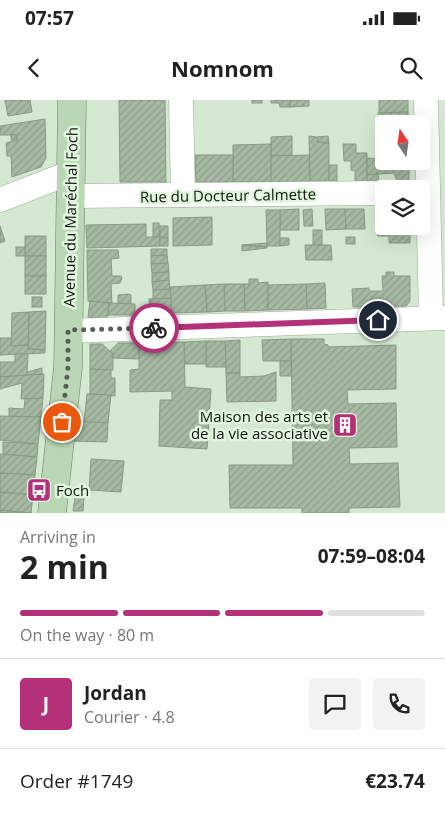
<!DOCTYPE html>
<html lang="en">
<head>
<meta charset="utf-8">
<style>
	body { margin:0; font-family:"Open Sans",sans-serif; background:#f2f2f2; color:#222; height:100vh; display:flex; flex-direction:column; font-size:19px; white-space:nowrap }
	* { box-sizing:border-box; margin:0 }
	p { font-size:16px; color:#767676 }
	.icon { flex:none; width:28px; height:28px; fill:none; stroke:currentColor; stroke-width:2; stroke-linecap:round; stroke-linejoin:round }
	.map { position:relative; height:413px; overflow:hidden }
	.details { display:flex; flex-direction:column; background:#fff; flex:1 }
	.details>* { flex:none }
	.needle { width:32px; rotate:347deg }
	.controls { position:absolute; left:375px; top:15px; display:grid; gap:10px }
	.controls a { display:grid; place-items:center; width:55px; height:55px; border-radius:5px; background:#fff; box-shadow:0 5px 20px #0002; font-size:25px }
	.pin { position:absolute; display:grid; place-items:center; width:42px; height:42px; color:#fff; margin:-21px; border:2px solid #fff; border-radius:50%; box-shadow:0 1px 5px #0007 }
	.courier { position:absolute; display:grid; place-items:center; width:50px; height:50px; margin:-25px; border:4px solid #b4317a; border-radius:50%; background:#fff; color:#222; box-shadow:0 1px 6px #0007 }
	.headline em { font-style:normal; font-weight:700 }
	.headline div { display:flex; flex-direction:column-reverse }
	.headline { display:flex; align-items:center; justify-content:space-between; height:85px; padding:0 20px }
	h1 { font-size:32px; font-weight:700; line-height:38px }
	.bar { display:grid; grid-template-columns:repeat(4,1fr); gap:8px 5px; align-content:center; height:60px; padding:0 20px }
	.bar i { height:6px; border-radius:4px; background:#e0e0e0 }
	.bar .active { background:#b4317a }
	.bar p { grid-column:span 4 }
	.line { display:flex; align-items:center; gap:12px; padding:0 20px; border-top:1px solid #e0e0e0 }
	.line div { flex:1 }
	.round { display:grid; place-items:center; flex:none; width:52px; height:52px; border-radius:5px; background:#f2f2f2 }
	.status { display:flex; justify-content:space-between; align-items:center; height:35px; padding:0 25px; background:#fff; direction:ltr }
	.status svg { height:14px; fill:currentColor }
	header { display:flex; justify-content:space-between; align-items:center; height:65px; padding:0 20px; background:#fff; font-size:22px; font-weight:700 }
	.map>svg:first-child { display:block }
	.building { fill:url(#building-hatch); stroke:#879a84 }
	.lines { fill:none; stroke-linecap:round; stroke-linejoin:round }
	.minor-casing { stroke:#99ab95; stroke-width:25 }
	.major-casing { stroke:#60815a; stroke-width:29 }
	.minor { stroke:#fff; stroke-width:24 }
	.major { stroke:#b9d6b5; stroke-width:28 }
	.done { stroke:#556053; stroke-width:5; stroke-dasharray:0 9 }
	.route { stroke:#b4317a; stroke-width:6 }
	.labels { text-anchor:middle; dominant-baseline:central; stroke-width:5; stroke-linejoin:round; paint-order:stroke }
	.street-label { font-size:15px; fill:#10160e; stroke:#e2f6df }
	.poi-label { font-size:15px; fill:#10160e; stroke:#e2f6df; text-anchor:end }
</style>
</head>
<body>
<div class="status"><b>07:57</b><svg viewBox="0 0 49 12"><path d="M0 12V9h3v3zM5 12V6h3v6zM10 12V3h3v9zM15 12V0h3v12zM26 1h20v11H26zM47 4h2v5h-2z"/></svg></div>
<header><svg class="icon" aria-label="back" viewBox="0 0 24 24"><path d="M15 5l-7 7 7 7"/></svg>Nomnom<svg class="icon" aria-label="search" viewBox="0 0 24 24"><circle cx="10" cy="10" r="6"/><path d="M15 15l6 6"/></svg></header>
<div class="map">
<svg width="445" height="413" viewBox="0 0 445 413">
	<defs>
		<pattern id="building-hatch" width="6" height="6" patternUnits="userSpaceOnUse" patternTransform="scale(1.25)"><rect width="6" height="6" fill="#a6b9a2"/><path d="M-1 1l2-2M0 6l6-6M5 7l2-2" fill="none" stroke="#8e9e8a"/></pattern>
	</defs>
	<rect width="100%" height="100%" fill="#d5e9d2"/>
	<!-- building -->
	<g class="building">
		<path d="M5,0H30L32,12L8,16Z"/>
		<path d="M119,0H165L166,82H120Z"/>
		<rect x="252" y="0" width="10" height="3"/>
		<path d="M271,0H290V7H280L279,3H271Z"/>
		<path d="M290,0H309V6L290,7Z"/>
		<path d="M379,0H408V12L379,13Z"/>
		<path d="M408,12L409,24H384V36H378V13Z"/>
		<path d="M45,19L46,58L41,67L12,77L11,56H7L6,43L17,40V35H0V26Z"/>
		<rect x="11" y="35" width="6" height="5"/>
		<path d="M292,36V56H271V37Z"/>
		<path d="M309,36L317,37L318,42L329,43V81H310Z"/>
		<path d="M328,36L329,43L318,42L317,37Z"/>
		<rect x="378" y="36" width="6" height="22"/>
		<path d="M271,44V82H233V45Z"/>
		<path d="M343,44H356V53H367V81H355V71L351,70V61H344Z"/>
		<path d="M195,55H233V82H196Z"/>
		<path d="M309,55L310,81L271,82V56Z"/>
		<path d="M367,58L409,61V81H397L394,73L367,75Z"/>
		<rect x="329" y="65" width="8" height="16"/>
		<path d="M378,74L379,81H367V75Z"/>
		<path d="M299,109V130H280V110Z"/>
		<path d="M312,109L313,126H304L303,110Z"/>
		<path d="M325,109H345L346,129L326,130Z"/>
		<path d="M345,109H364L365,129H346Z"/>
		<path d="M266,110H280V146H267Z"/>
		<path d="M212,117V145L173,146V118Z"/>
		<path d="M377,120H384V126H410V143H389V136H378Z"/>
		<path d="M153,123H159L160,137H153Z"/>
		<path d="M146,124V137H160V146L87,148L86,125Z"/>
		<path d="M0,126L5,141L0,143Z"/>
		<path d="M160,126H168V138L160,137Z"/>
		<rect x="313" y="130" width="9" height="15"/>
		<rect x="25" y="136" width="21" height="20"/>
		<rect x="346" y="137" width="9" height="7"/>
		<rect x="160" y="138" width="8" height="8"/>
		<path d="M280,138H289V145L280,146Z"/>
		<path d="M267,143V147L242,145Z"/>
		<path d="M242,145L267,147V148L242,151Z"/>
		<path d="M305,145H331L332,160H306Z"/>
		<rect x="16" y="147" width="9" height="9"/>
		<path d="M151,149H167V155L151,156Z"/>
		<path d="M87,150H118L119,158L111,159L112,176H121L122,178L120,183L111,184L112,203L88,201Z"/>
		<path d="M167,155L168,163L151,164V156Z"/>
		<rect x="25" y="156" width="21" height="20"/>
		<path d="M168,163L169,172L152,173L151,164Z"/>
		<path d="M169,172V180L152,182V173Z"/>
		<path d="M386,172H394V176H410V201L406,206L353,207L352,189L369,188V191H383L382,176H386Z"/>
		<rect x="25" y="176" width="21" height="18"/>
		<path d="M249,179H258V183L268,182V210L245,211L244,184H249Z"/>
		<path d="M169,180L170,189L153,190L152,182Z"/>
		<path d="M325,183L326,208L307,209L306,184Z"/>
		<path d="M224,184H244L245,211H225Z"/>
		<path d="M224,184L225,211L207,212L205,185Z"/>
		<path d="M306,184L307,209L268,210V185Z"/>
		<path d="M205,185L207,212L171,213L170,187Z"/>
		<path d="M170,189L171,198L153,199V190Z"/>
		<path d="M128,194L131,195V204L118,203V195Z"/>
		<rect x="32" y="197" width="10" height="10"/>
		<path d="M171,198V213L150,214L149,199Z"/>
		<path d="M90,201L109,203L107,219L88,217Z"/>
		<path d="M109,203L135,204V215H108Z"/>
		<path d="M46,211L45,250L28,249L29,212Z"/>
		<path d="M29,212L28,245L11,246L12,213Z"/>
		<path d="M0,238H11V246L28,245V249L45,250V253L0,255Z"/>
		<path d="M291,239V261H263L262,240Z"/>
		<path d="M291,239H324V244L328,245V247L396,245V289L347,290L348,304L396,303L397,347L349,348L350,364L398,363L400,407L349,408V413H302V408H230L229,365H293Z"/>
		<path d="M240,240V273H226L225,241Z"/>
		<path d="M206,241H225L226,267H206Z"/>
		<path d="M206,241V264H185L184,242Z"/>
		<path d="M184,242L185,287L211,289L207,349L159,346L160,300H172V291L130,292V270L139,269V243Z"/>
		<path d="M118,243H139V259L113,258V254L110,251Z"/>
		<path d="M90,244H102L113,254V270L90,269Z"/>
		<path d="M15,254H28L27,272L42,268V274L0,277V262H15Z"/>
		<path d="M280,261H291L292,276H280Z"/>
		<path d="M90,269L111,270V278H115V296L90,294Z"/>
		<path d="M276,272V301L227,302L226,273H240V277L264,276Z"/>
		<path d="M44,274L43,298L21,299L22,283L0,289V277Z"/>
		<path d="M87,294L111,295L108,323L84,322Z"/>
		<path d="M43,298L41,317L9,316V308L24,309L25,299Z"/>
		<path d="M0,316L41,317L38,344L0,340Z"/>
		<path d="M76,321L108,323L107,342L73,341Z"/>
		<path d="M3,342L38,344L37,357L3,354Z"/>
		<path d="M0,354L37,357L35,375L0,373Z"/>
		<path d="M91,359L124,361L121,392L89,390Z"/>
		<path d="M0,373L35,375L33,395L0,392Z"/>
		<path d="M0,392L33,395L31,413L0,410Z"/>
		<path d="M75,398H84L83,411H73Z"/>
		<path d="M0,410L31,413H0Z"/>
	</g>
	<g class="lines">
		<defs>
			<g id="minor">
				<path d="M181,0L183,95"/>
				<path d="M426,0L431,218"/>
				<path d="M71,96L384,93"/>
				<path d="M0,100L72,72"/>
				<path d="M69,231L445,218"/>
			</g>
			<path id="major" d="M52,413L68,267L72,0"/>
		</defs>
		<!-- minor casing -->
		<use href="#minor" class="minor-casing"/>
		<!-- major casing -->
		<use href="#major" class="major-casing"/>
		<!-- minor -->
		<use href="#minor" class="minor"/>
		<!-- major -->
		<use href="#major" class="major"/>
	</g>
	<g class="lines">
		<!-- done -->
		<path class="done" d="M62,322L68,267V230L154,228"/>
		<!-- route -->
		<path class="route" d="M154,228L378,220"/>
	</g>
	<!-- icons -->
	<defs>
		<symbol id="building-square" viewBox="-11 -11 22 22"><rect x="-9" y="-9" width="18" height="18" rx="4" fill="#b4317a" stroke="#e2f6df"/><path d="M-4-6H4V6H1V3H-1V6H-4ZM-2.5-4.3h1.7v1.8h-1.7ZM.8-4.3h1.7v1.8H.8ZM-2.5-1h1.7V.8h-1.7ZM.8-1h1.7V.8H.8Z" fill="#fff"/></symbol>
		<symbol id="bus-square" viewBox="-11 -11 22 22"><rect x="-9" y="-9" width="18" height="18" rx="4" fill="#b4317a" stroke="#e2f6df"/><path d="M-5-6H5V4H4V6H2V4H-2V6H-4V4H-5ZM-3.5-4V0h7V-4ZM-3.5 1.2v1.5H-2V1.2ZM2 1.2v1.5H3.5V1.2Z" fill="#fff"/></symbol>
	</defs>
	<g fill-rule="evenodd">
		<use href="#building-square" x="331" y="311" width="28" height="28"/>
		<use href="#bus-square" x="25" y="376" width="28" height="28"/>
	</g>
	<g class="labels">
		<!-- street labels -->
		<g class="street-label">
			<text transform="translate(228 95) rotate(-1)">Rue du Docteur Calmette</text>
			<text transform="translate(70 117) rotate(-89)">Avenue du Maréchal Foch</text>
		</g>
		<!-- poi labels -->
		<g class="poi-label">
			<text x="328" y="316">Maison des arts et<tspan x="328" dy="17">de la vie associative</tspan></text>
			<text x="56" y="390" text-anchor="start">Foch</text>
		</g>
	</g>
</svg>
<div class="controls">
<a><svg class="needle" viewBox="-14 -14 28 28"><path d="M0-13l5 13h-10z" fill="#e53935"/><path d="M0 13l5-13h-10z" fill="#767676"/></svg></a>
<a><svg class="icon" aria-label="layers" viewBox="0 0 24 24"><path d="M12 4l9 5-9 5-9-5zM3 14l9 5 9-5"/></svg></a>
</div>
<div class="pin" style="left:62px;top:322px;background:#ea580c"><svg class="icon" aria-label="bag" viewBox="0 0 24 24"><path d="M5 8h14l-1 12H6zM9 8a3 3 0 0 1 6 0"/></svg></div>
<div class="pin" style="left:378px;top:220px;background:#1f2937"><svg class="icon" aria-label="home" viewBox="0 0 24 24"><path d="M3 11l9-7 9 7M6 9v11h12V9"/></svg></div>
<div class="courier" style="left:154px;top:228px"><svg class="icon" aria-label="bike" viewBox="0 0 24 24"><circle cx="6" cy="16" r="4"/><circle cx="18" cy="16" r="4"/><path d="M6 16l4-8h5l3 8M10 8l3 8H6M13 5h3"/></svg></div>
</div>
<section class="details">
<div class="headline"><div><h1>2 min</h1><p>Arriving in</p></div><em>07:59–08:04</em></div>
<div class="bar"><i class="active"></i><i class="active"></i><i class="active"></i><i></i><p>On the way · 80 m</p></div>
<div class="line" style="height:90px"><b class="round" style="background:#b4317a;color:#fff">J</b><div><b>Jordan</b><p>Courier · 4.8</p></div><a class="round"><svg class="icon" aria-label="chat" viewBox="0 0 24 24"><path d="M4 5h16v11H9l-5 4z"/></svg></a><a class="round"><svg class="icon" aria-label="phone" viewBox="0 0 24 24"><path d="M5 4h4l2 5-3 2q2 4 5 5l2-3 5 2v4C11 20 4 13 5 4z"/></svg></a></div>
<div class="line" style="height:65px"><div>Order #1749</div><b>€23.74</b></div>
</section>
</body>
</html>
